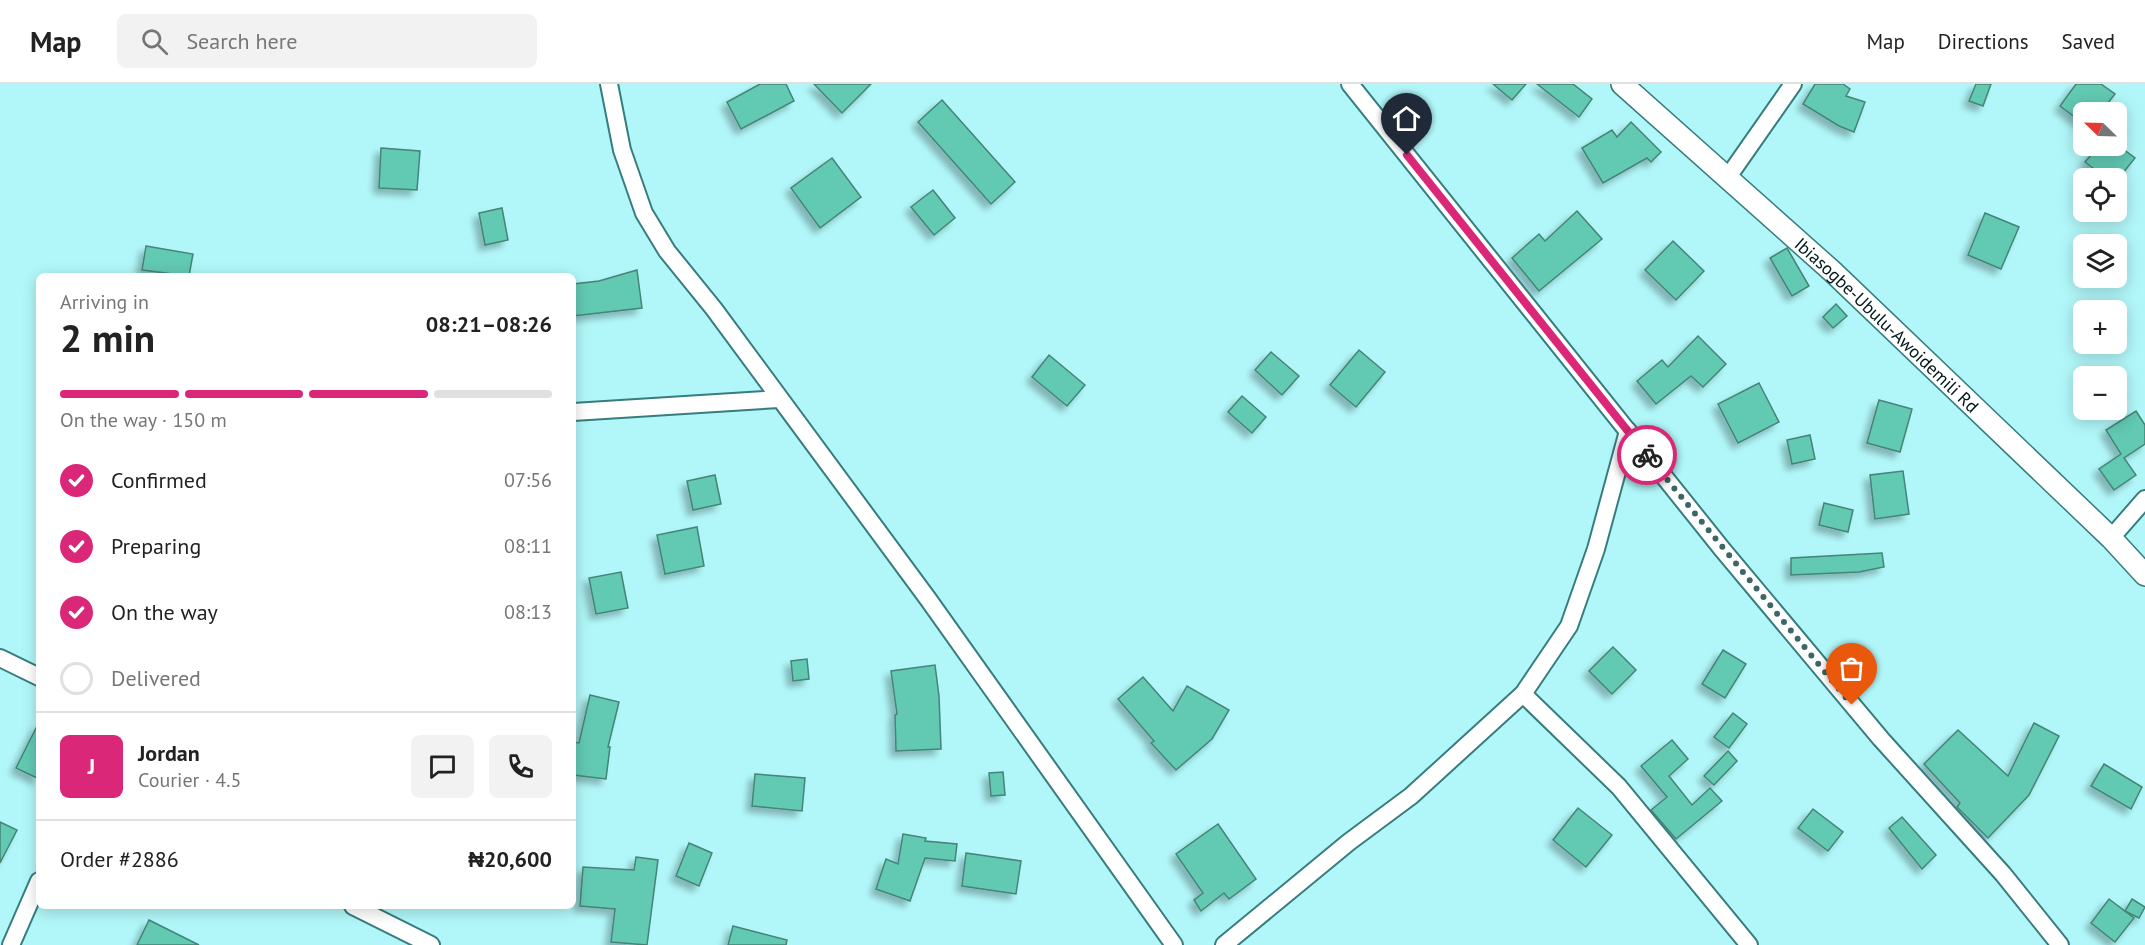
<!DOCTYPE html>
<html lang="en">
<head>
<meta charset="utf-8">
<style>
	body { margin:0; font-family:"PT Sans",sans-serif; background:#f2f2f2; color:#222; height:100vh; display:flex; flex-direction:column; font-size:22px; white-space:nowrap }
	* { box-sizing:border-box; margin:0 }
	p { font-size:20px; color:#767676 }
	.icon { flex:none; width:33px; height:33px; fill:none; stroke:currentColor; stroke-width:2; stroke-linecap:round; stroke-linejoin:round }
	.map { position:relative; flex:1; overflow:hidden }
	.sheet { position:absolute; left:36px; top:189px; width:540px; height:636px; display:flex; flex-direction:column; background:#fff; border-radius:9px; box-shadow:0 3px 15px #0003 }
	.sheet>* { flex:none }
	.needle { width:39px; rotate:293deg }
	.tools { position:absolute; left:2073px; top:18px; display:grid; gap:12px }
	.tools a { display:grid; place-items:center; width:54px; height:54px; border-radius:9px; background:#fff; box-shadow:0 3px 15px #0003; font-size:30px }
	.pin { position:absolute; display:grid; place-items:center; width:51px; height:51px; color:#fff; margin:-62px -26px; border-radius:50% 50% 50% 0; rotate:-45deg; box-shadow:0 0 6px #0007 }
	.pin .icon { rotate:45deg }
	.courier { position:absolute; display:grid; place-items:center; width:60px; height:60px; margin:-30px; border:4px solid #db2777; border-radius:50%; background:#fff; color:#222; box-shadow:0 2px 8px #0007 }
	.head em { font-style:normal; font-weight:600 }
	.head div { display:flex; flex-direction:column-reverse }
	.head { display:flex; align-items:center; justify-content:space-between; height:102px; padding:0 24px }
	h1 { font-size:39px; font-weight:600; line-height:45px }
	.bar { display:grid; grid-template-columns:repeat(4,1fr); gap:9px 6px; align-content:center; height:72px; padding:0 24px }
	.bar i { height:8px; border-radius:4px; background:#e0e0e0 }
	.bar .current { background:#db2777 }
	.bar p { grid-column:span 4 }
	.line { display:flex; align-items:center; gap:15px; padding:0 24px; border-top:2px solid #e0e0e0 }
	.line div { flex:1 }
	.round { display:grid; place-items:center; flex:none; width:63px; height:63px; border-radius:9px; background:#f2f2f2 }
	ol { padding:0 24px; list-style:none }
	li { display:flex; align-items:center; gap:18px; height:66px }
	li p { margin-inline-start:auto }
	li .icon { padding:6px; border-radius:50%; background:#db2777; color:#fff; stroke-width:4 }
	li:last-child { color:#767676 }
	li i { width:33px; height:33px; border:3px solid #e0e0e0; border-radius:50% }
	header { display:flex; align-items:center; gap:36px; box-sizing:border-box; height:84px; padding:0 30px; background:#fff; border-bottom:2px solid #e0e0e0 }
	header strong { font-size:28px }
	nav { display:flex; gap:33px; margin-inline-start:auto; font-size:21px }
	.search { width:420px; height:54px; background:#f2f2f2; display:flex; align-items:center; gap:15px; box-sizing:border-box; padding:0 21px; border-radius:9px; color:#767676; font-size:22px }
	.map>svg:first-child { display:block }
	.building { fill:#62c9b3; stroke:#458476; stroke-width:1.5; filter:url(#shadow) }
	.lines { fill:none; stroke-linecap:round; stroke-linejoin:round }
	.minor-casing { stroke:#377d7e; stroke-width:20 }
	.tertiary-casing { stroke:#377d7e; stroke-width:24 }
	.minor { stroke:#fff; stroke-width:16 }
	.tertiary { stroke:#fff; stroke-width:21 }
	.done { stroke:#3e6667; stroke-width:6; stroke-dasharray:0 10.8 }
	.route { stroke:#db2777; stroke-width:8 }
	.labels { text-anchor:middle; dominant-baseline:central; stroke-width:4.5; stroke-linejoin:round; paint-order:stroke }
	.street-label { font-size:18px; fill:#001818; stroke:#fff }
</style>
</head>
<body>
<header>
<strong>Map</strong>
<div class="search"><svg class="icon" aria-label="search" viewBox="0 0 24 24"><circle cx="10" cy="10" r="6"/><path d="M15 15l6 6"/></svg>Search here</div>
<nav><a>Map</a><a>Directions</a><a>Saved</a></nav>
</header>
<div class="map">
<svg width="2145" height="861" viewBox="0 0 2145 861">
	<defs>
		<filter id="shadow"><feDropShadow dx="-5.5" dy="5.5" stdDeviation="3" flood-color="#0004"/></filter>
	</defs>
	<rect width="100%" height="100%" fill="#b1f7f9"/>
	<!-- building -->
	<g class="building">
		<path d="M760,0H786L794,17L741,45L727,18Z"/>
		<path d="M814,0H871L842,29Z"/>
		<path d="M1493,0H1526L1512,16Z"/>
		<path d="M1537,0H1573L1592,15L1579,33Z"/>
		<path d="M1815,0H1843L1850,5L1846,12L1865,18L1854,48L1839,42L1803,20Z"/>
		<path d="M1976,0H1991L1983,22L1969,17Z"/>
		<path d="M2076,0H2101L2115,10L2101,28H2084V40L2060,22Z"/>
		<path d="M942,16L1015,98L991,120L918,38Z"/>
		<path d="M1631,38L1661,68L1651,78L1647,74L1603,99L1582,64L1612,46L1617,53Z"/>
		<path d="M2099,62H2119L2135,74L2119,94H2106L2085,78Z"/>
		<path d="M381,64L420,67L417,106L379,104Z"/>
		<path d="M832,74L861,113L820,144L791,104Z"/>
		<path d="M933,106L955,134L934,151L911,123Z"/>
		<path d="M502,124L508,156L485,161L479,129Z"/>
		<path d="M1577,127L1602,155L1539,207L1512,174L1539,150L1545,157Z"/>
		<path d="M1985,129L2019,143L2001,185L1968,171Z"/>
		<path d="M1673,157L1704,187L1676,216L1645,186Z"/>
		<path d="M146,162L193,170L189,192L142,186Z"/>
		<path d="M1787,164L1809,202L1792,212L1770,174Z"/>
		<path d="M637,186L642,224L573,232V200L599,197Z"/>
		<path d="M1836,220L1847,232L1833,244L1823,233Z"/>
		<path d="M1698,252L1726,280L1703,303L1691,292L1656,320L1637,297L1662,276L1668,283Z"/>
		<path d="M1359,266L1385,288L1356,323L1330,301Z"/>
		<path d="M1271,268L1299,292L1282,311L1255,286Z"/>
		<path d="M1049,271L1085,301L1067,322L1032,293Z"/>
		<path d="M1759,299L1779,338L1738,359L1718,320Z"/>
		<path d="M1242,312L1266,333L1252,349L1228,328Z"/>
		<path d="M1879,316L1912,325L1900,368L1867,359Z"/>
		<path d="M2136,327L2145,341V360L2124,374L2136,391L2114,406L2099,385L2121,370L2106,346Z"/>
		<path d="M1810,351L1815,375L1792,380L1787,356Z"/>
		<path d="M1903,387L1909,430L1875,435L1870,391Z"/>
		<path d="M715,391L721,420L693,426L687,397Z"/>
		<path d="M1824,419L1853,426L1848,448L1819,441Z"/>
		<path d="M697,443L704,482L665,490L657,451Z"/>
		<path d="M1882,469L1884,483L1859,488L1791,491V474Z"/>
		<path d="M621,488L628,524L596,530L589,494Z"/>
		<path d="M1613,563L1636,586L1612,610L1589,587Z"/>
		<path d="M1723,566L1746,580L1725,614L1702,600Z"/>
		<path d="M807,575L809,595L793,597L791,577Z"/>
		<path d="M935,581L939,612L941,665L896,667L895,631L897,630L891,587Z"/>
		<path d="M1143,593L1173,627L1187,602L1229,626L1212,655L1176,686L1151,659L1154,657L1118,615Z"/>
		<path d="M590,611L619,618L608,663H610L606,695L573,691V658L579,659Z"/>
		<path d="M1733,629L1747,640L1729,664L1714,653Z"/>
		<path d="M39,638V695L16,684Z"/>
		<path d="M2034,639L2059,652L2029,711L1988,754L1957,723L1960,719L1924,680L1958,646L2008,692Z"/>
		<path d="M1672,656L1688,675L1669,692L1692,721L1710,704L1722,717L1676,755L1651,726L1667,713L1641,682Z"/>
		<path d="M1728,667L1737,677L1714,701L1704,692Z"/>
		<path d="M2104,680L2142,703L2131,725L2091,702Z"/>
		<path d="M1003,688L1005,711L991,712L989,689Z"/>
		<path d="M755,690L805,694L802,727L752,722Z"/>
		<path d="M1578,724L1612,751L1586,783L1553,756Z"/>
		<path d="M1813,725L1843,748L1828,767L1798,744Z"/>
		<path d="M1902,733L1936,771L1922,785L1889,744Z"/>
		<path d="M0,738L17,746L0,779Z"/>
		<path d="M1218,740L1256,795L1229,815L1224,809L1201,827L1194,816L1203,809L1176,770Z"/>
		<path d="M903,750L926,754L925,757L957,760L955,777L925,774L910,817L876,805L886,775L898,780Z"/>
		<path d="M689,759L712,769L699,802L676,792Z"/>
		<path d="M966,769L1021,777L1016,810L962,802Z"/>
		<path d="M636,773L658,776L647,861L611,858L615,825L580,822L583,783L634,786Z"/>
		<path d="M2109,815L2134,834L2115,858L2091,839Z"/>
		<path d="M2132,815L2145,823L2139,834L2125,827Z"/>
		<path d="M149,836L199,861H137Z"/>
		<path d="M733,842L787,856L786,861H728Z"/>
	</g>
	<g class="lines">
		<defs>
			<g id="minor">
				<path d="M609,0L622,66L644,129L667,167L714,225L928,515L1174,861"/>
				<path d="M1350,0L1722,465L1881,655L2003,790L2060,861"/>
				<path d="M1728,93L1793,0"/>
				<path d="M573,328L779,315"/>
				<path d="M2111,454L2145,415"/>
				<path d="M0,574L39,593"/>
				<path d="M1523,610L1619,703L1749,861"/>
				<path d="M353,822L431,861"/>
				<path d="M11,861L39,797"/>
				<path d="M1224,861L1349,758L1411,712L1523,610L1569,542L1596,465L1628,347"/>
			</g>
			<g id="tertiary">
				<path id="s1" d="M1622,0L1833,188L2111,454L2145,491"/>
			</g>
		</defs>
		<!-- minor casing -->
		<use href="#minor" class="minor-casing"/>
		<!-- tertiary casing -->
		<use href="#tertiary" class="tertiary-casing"/>
		<!-- minor -->
		<use href="#minor" class="minor"/>
		<!-- tertiary -->
		<use href="#tertiary" class="tertiary"/>
	</g>
	<g class="lines">
		<!-- done -->
		<path class="done" d="M1647,371L1852,621"/>
		<!-- route -->
		<path class="route" d="M1407,71L1647,371"/>
	</g>
	<g class="labels">
		<!-- street labels -->
		<g class="street-label">
			<text stroke="none"><textPath href="#s1" startOffset="358">Ibiasogbe-Ubulu-Awoidemili Rd</textPath></text>
		</g>
	</g>
</svg>
<div class="tools">
<a><svg class="needle" viewBox="-14 -14 28 28"><path d="M0-13l5 13h-10z" fill="#e53935"/><path d="M0 13l5-13h-10z" fill="#767676"/></svg></a>
<a><svg class="icon" aria-label="locate" viewBox="0 0 24 24"><circle cx="12" cy="12" r="6"/><path d="M12 2v4M12 18v4M2 12h4M18 12h4"/></svg></a>
<a><svg class="icon" aria-label="layers" viewBox="0 0 24 24"><path d="M12 4l9 5-9 5-9-5zM3 14l9 5 9-5"/></svg></a>
<a>+</a>
<a>−</a>
</div>
<div class="pin" style="left:1852px;top:621px;background:#ea580c"><svg class="icon" aria-label="bag" viewBox="0 0 24 24"><path d="M5 8h14l-1 12H6zM9 8a3 3 0 0 1 6 0"/></svg></div>
<div class="pin" style="left:1407px;top:71px;background:#1f2937"><svg class="icon" aria-label="home" viewBox="0 0 24 24"><path d="M3 11l9-7 9 7M6 9v11h12V9"/></svg></div>
<div class="courier" style="left:1647px;top:371px"><svg class="icon" aria-label="bike" viewBox="0 0 24 24"><circle cx="6" cy="16" r="4"/><circle cx="18" cy="16" r="4"/><path d="M6 16l4-8h5l3 8M10 8l3 8H6M13 5h3"/></svg></div>
<section class="sheet">
<div class="head"><div><h1>2 min</h1><p>Arriving in</p></div><em>08:21–08:26</em></div>
<div class="bar"><i class="current"></i><i class="current"></i><i class="current"></i><i></i><p>On the way · 150 m</p></div>
<ol>
<li><svg class="icon" aria-label="check" viewBox="0 0 24 24"><path d="M5 12l5 5 9-10"/></svg>Confirmed<p>07:56</p></li>
<li><svg class="icon" aria-label="check" viewBox="0 0 24 24"><path d="M5 12l5 5 9-10"/></svg>Preparing<p>08:11</p></li>
<li><svg class="icon" aria-label="check" viewBox="0 0 24 24"><path d="M5 12l5 5 9-10"/></svg>On the way<p>08:13</p></li>
<li><i></i>Delivered</li>
</ol>
<div class="line" style="height:108px"><b class="round" style="background:#db2777;color:#fff">J</b><div><b>Jordan</b><p>Courier · 4.5</p></div><a class="round"><svg class="icon" aria-label="chat" viewBox="0 0 24 24"><path d="M4 5h16v11H9l-5 4z"/></svg></a><a class="round"><svg class="icon" aria-label="phone" viewBox="0 0 24 24"><path d="M5 4h4l2 5-3 2q2 4 5 5l2-3 5 2v4C11 20 4 13 5 4z"/></svg></a></div>
<div class="line" style="height:78px"><div>Order #2886</div><b>₦20,600</b></div>
</section>
</div>
</body>
</html>
